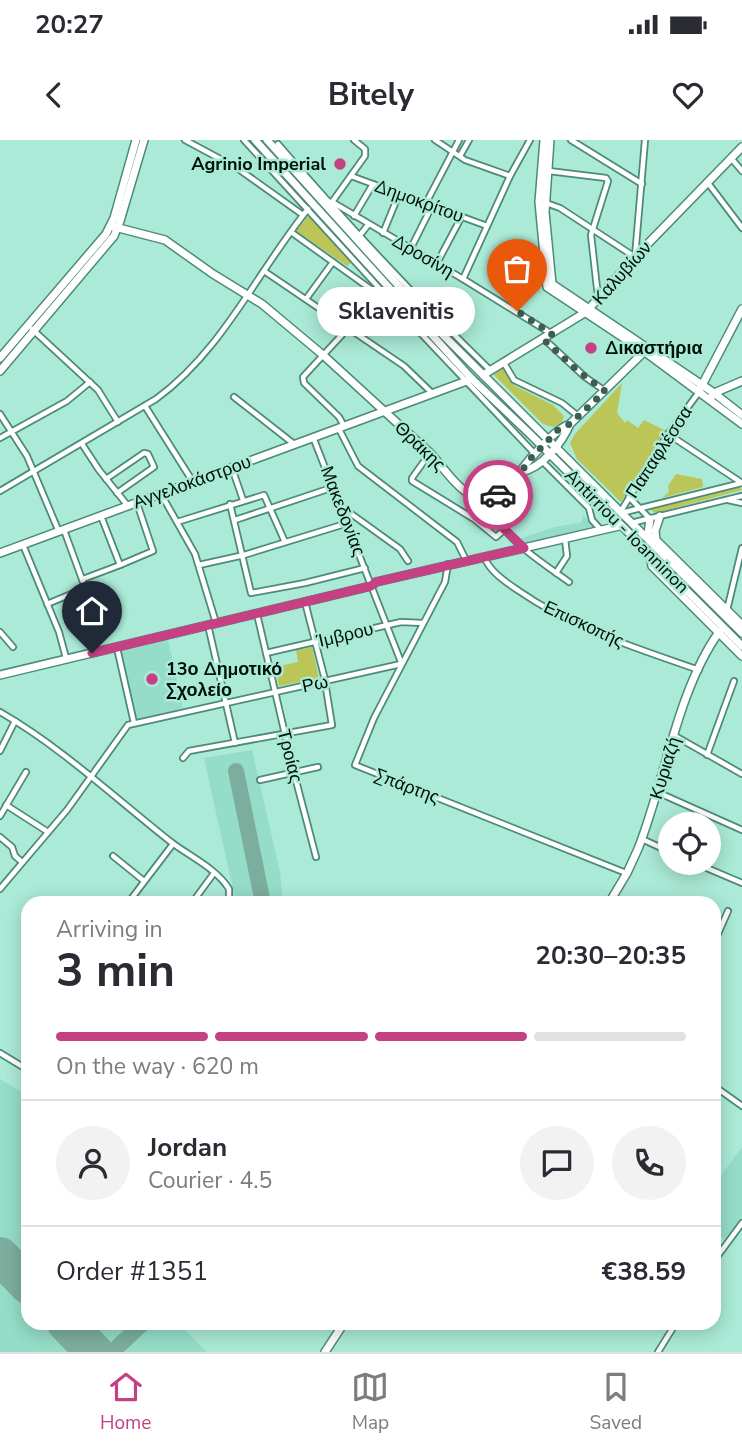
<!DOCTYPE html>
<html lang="en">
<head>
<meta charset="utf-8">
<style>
	body { margin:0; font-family:"Nunito Sans",sans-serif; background:#f2f2f3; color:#2b2b33; height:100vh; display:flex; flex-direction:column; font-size:26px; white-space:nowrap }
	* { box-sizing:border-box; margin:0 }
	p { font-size:23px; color:#7c7c81 }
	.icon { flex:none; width:38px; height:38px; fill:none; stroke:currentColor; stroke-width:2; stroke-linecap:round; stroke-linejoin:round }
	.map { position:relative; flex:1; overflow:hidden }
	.side { position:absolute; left:21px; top:756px; width:700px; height:434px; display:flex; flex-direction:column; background:#fff; border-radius:21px; box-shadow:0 4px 18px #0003 }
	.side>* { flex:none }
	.tools { position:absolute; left:658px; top:672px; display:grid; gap:14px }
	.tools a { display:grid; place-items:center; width:63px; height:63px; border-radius:50%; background:#fff; box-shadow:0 4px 18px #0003; font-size:35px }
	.pin { position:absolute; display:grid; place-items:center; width:60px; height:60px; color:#fff; margin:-72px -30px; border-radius:50% 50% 50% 0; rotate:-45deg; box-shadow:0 0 7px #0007 }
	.pin .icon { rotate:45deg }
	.courier { position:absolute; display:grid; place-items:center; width:70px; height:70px; margin:-35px; border:5px solid #c64183; border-radius:50%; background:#fff; color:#222; box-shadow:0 2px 9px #0007 }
	.bubble { position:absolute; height:49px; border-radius:24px; background:#fff; box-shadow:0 4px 18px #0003; font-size:23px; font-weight:700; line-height:49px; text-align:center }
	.head em { font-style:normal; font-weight:700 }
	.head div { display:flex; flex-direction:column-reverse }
	.head { display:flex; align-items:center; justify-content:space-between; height:119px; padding:0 35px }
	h1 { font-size:46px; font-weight:700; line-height:52px }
	.bar { display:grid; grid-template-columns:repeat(4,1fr); gap:10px 7px; align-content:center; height:84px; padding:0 35px }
	.bar i { height:9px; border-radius:5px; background:#e1e1e2 }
	.bar .current { background:#c64183 }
	.bar p { grid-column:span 4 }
	.line { display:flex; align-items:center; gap:18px; padding:0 35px; border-top:2px solid #e1e1e2 }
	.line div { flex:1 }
	.round { display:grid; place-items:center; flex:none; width:74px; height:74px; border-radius:37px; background:#f2f2f3 }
	.status { display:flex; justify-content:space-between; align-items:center; height:49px; padding:0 35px; background:#fff; direction:ltr }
	.status svg { height:19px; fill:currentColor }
	header { display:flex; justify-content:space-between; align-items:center; height:91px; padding:0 35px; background:#fff; font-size:32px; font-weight:700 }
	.tabs { display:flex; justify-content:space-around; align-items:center; height:98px; border-top:2px solid #e1e1e2; background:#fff; font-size:19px; color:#7c7c81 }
	.tabs a { display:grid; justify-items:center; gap:4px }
	.tabs .current { color:#c64183 }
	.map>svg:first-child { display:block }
	.built { fill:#95ddc8 }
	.green { fill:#bbc558 }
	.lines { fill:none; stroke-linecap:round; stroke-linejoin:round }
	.taxiway { stroke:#7cae9e; stroke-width:16 }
	.runway { stroke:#7cae9e; stroke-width:38 }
	.street-casing { stroke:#4d8a79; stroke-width:8 }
	.secondary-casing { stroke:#4d8a79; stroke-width:10 }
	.primary-casing { stroke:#4d8a79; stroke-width:10 }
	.street { stroke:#fff; stroke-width:4.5 }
	.secondary { stroke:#fff; stroke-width:7 }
	.primary { stroke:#fff; stroke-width:7 }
	.done { stroke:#3b5d52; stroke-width:7; stroke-dasharray:0 12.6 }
	.route { stroke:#c64183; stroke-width:9 }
	.poi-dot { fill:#c64183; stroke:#aaead6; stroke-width:2.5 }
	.labels { text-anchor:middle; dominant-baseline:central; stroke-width:5; stroke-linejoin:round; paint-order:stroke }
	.poi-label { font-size:18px; font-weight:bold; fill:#00110b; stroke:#aaead6; text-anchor:start }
	.street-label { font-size:18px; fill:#00110b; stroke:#aaead6 }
</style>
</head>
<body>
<div class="status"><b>20:27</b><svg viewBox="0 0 49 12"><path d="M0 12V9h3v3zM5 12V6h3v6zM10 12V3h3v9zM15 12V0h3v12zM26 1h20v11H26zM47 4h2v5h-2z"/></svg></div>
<header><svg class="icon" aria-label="back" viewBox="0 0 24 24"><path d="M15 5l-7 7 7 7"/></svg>Bitely<svg class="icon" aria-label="heart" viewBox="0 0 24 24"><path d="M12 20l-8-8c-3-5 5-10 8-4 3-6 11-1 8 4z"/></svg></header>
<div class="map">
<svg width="742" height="1212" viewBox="0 0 742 1212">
	<rect width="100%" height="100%" fill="#aaead6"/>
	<!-- built -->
	<g class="built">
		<path d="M583,375L596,388L528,404L521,402L519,399L555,387L582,382Z"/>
		<path d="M168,500L183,568L137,579L121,511Z"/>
		<path d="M252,610L280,732L283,763H236L204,618Z"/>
		<path d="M0,939L28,956V1183H178L207,1212H0Z"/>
		<path d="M742,1007V1077L725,1099L714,1092V1045Z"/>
	</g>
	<!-- green -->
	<g class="green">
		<path d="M309,75L353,121L347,126L296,91Z"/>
		<path d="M503,228L515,246L553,265L564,276L562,282L553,287L543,284L492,233Z"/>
		<path d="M622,243L617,273L625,283L627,280L638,288L644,280L666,291L621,362L577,319L570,303L575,294Z"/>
		<path d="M676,334L702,339L703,347L662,358L669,352L668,346Z"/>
		<path d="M739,346L742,350L655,373L650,369Z"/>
		<path d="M312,507L319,538L279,546L275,527L298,522L296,510Z"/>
	</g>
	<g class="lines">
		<!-- taxiway -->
		<g class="taxiway">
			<path d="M236,631L263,763"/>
			<path d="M112,1212L143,1183"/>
		</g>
		<!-- runway -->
		<g class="runway">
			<path d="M0,1116L28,1145"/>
			<path d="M66,1183L94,1212"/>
		</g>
		<defs>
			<g id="street">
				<path d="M185,0L237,28L303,75"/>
				<path d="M244,0L412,184L535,314"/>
				<path d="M435,0L465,20L510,36"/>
				<path d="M571,0L642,44"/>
				<path d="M278,4C345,82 416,158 490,230"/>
				<path d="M460,16L469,0"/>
				<path d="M731,18L742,31"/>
				<path d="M549,31L606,38L608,41L591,95L598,157"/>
				<path d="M351,36L487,86"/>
				<path d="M708,43L742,88"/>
				<path d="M328,62H332L463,139L552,194"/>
				<path d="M332,62L365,16V9L354,0"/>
				<path d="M426,63L459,0"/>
				<path d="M546,63L560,68L635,117L645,0"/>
				<path d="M354,76L373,44"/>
				<path d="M291,92L379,155L385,151"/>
				<path d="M383,93L399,54"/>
				<path d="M360,95L368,85"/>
				<path d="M411,108L432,66"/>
				<path d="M437,123L462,76"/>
				<path d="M264,131L404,226L432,253"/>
				<path d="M463,139L510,36L530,0"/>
				<path d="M306,159L333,122"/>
				<path d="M32,189L98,250L118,282"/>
				<path d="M544,199L585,237L605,251"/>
				<path d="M504,223L514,240L562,263L578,276"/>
				<path d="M234,257L294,304"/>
				<path d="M145,266L193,342"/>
				<path d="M0,274L27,316L59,392"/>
				<path d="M344,286L339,277L304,243L303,237L352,184L367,147"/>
				<path d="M339,289L358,326L457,402L466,420"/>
				<path d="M668,294L742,343"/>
				<path d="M313,297L401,522"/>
				<path d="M0,298L67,261L90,242"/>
				<path d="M82,304L99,330L128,366"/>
				<path d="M430,313L412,338V341L474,379L496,397L505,389"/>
				<path d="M542,321L589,368L592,380L601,390"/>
				<path d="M232,328L243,360"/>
				<path d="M106,339L144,313L148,314L154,327L117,353"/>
				<path d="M0,351L156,259C223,210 257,132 308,69"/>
				<path d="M161,354L195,414L216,483"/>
				<path d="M629,357L650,379"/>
				<path d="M486,359C500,397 537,419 569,442"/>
				<path d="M728,360L742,363"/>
				<path d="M230,364L251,453L305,443L365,428"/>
				<path d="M343,368L400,409L408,421"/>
				<path d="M621,371L668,294L699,252"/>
				<path d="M621,373L742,343"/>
				<path d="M235,380L334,347"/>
				<path d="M177,382L264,355L285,402"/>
				<path d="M631,383L742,356"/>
				<path d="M64,390L98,483"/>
				<path d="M23,405L59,492L66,518"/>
				<path d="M484,417C491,433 506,442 519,451C574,489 636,508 699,530"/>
				<path d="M448,424L445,442L374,578L355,625L626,733"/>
				<path d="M120,425L153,411L137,363"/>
				<path d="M199,425L244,415L348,383"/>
				<path d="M556,433L567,416L565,399"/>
				<path d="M83,439L120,425L101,376"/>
				<path d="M47,464L86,448"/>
				<path d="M727,470L742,408"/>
				<path d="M257,474L294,633L316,717"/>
				<path d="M208,485L235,603"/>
				<path d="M0,492L13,507"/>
				<path d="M117,508L134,583"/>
				<path d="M266,513L401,482L423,483"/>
				<path d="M0,572C61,607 115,658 171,702C189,716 216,728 229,749V763"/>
				<path d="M675,596L742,634"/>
				<path d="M0,611L15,581"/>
				<path d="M707,615L734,541"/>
				<path d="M183,618L189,611L332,585L324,536L305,462"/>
				<path d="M260,640L318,627"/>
				<path d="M657,652L742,690"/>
				<path d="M6,665L48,692"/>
				<path d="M0,676L26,632"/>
				<path d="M0,697L12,707L15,716L22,722"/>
				<path d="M642,699L670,712"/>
				<path d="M113,716L144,741"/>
				<path d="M695,723L742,743"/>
				<path d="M0,749L67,670L128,585L401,524"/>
				<path d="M128,763L173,704"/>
				<path d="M192,763L214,733"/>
				<path d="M714,803L728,771"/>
				<path d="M0,913L28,930"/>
				<path d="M714,946L742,966"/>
				<path d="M714,1121L742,1083"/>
				<path d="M658,1212L676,1183"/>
			</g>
			<g id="secondary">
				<path d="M544,0L539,62L547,147L645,212L742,284"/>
				<path d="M550,0L545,72L552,144L714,253L742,275"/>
				<path d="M111,86L165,100L213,134L262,164L323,215L430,313C443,327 455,346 472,356C499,370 516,335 530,319C541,307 555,290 570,284"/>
				<path d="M0,218L106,94L114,78L136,0"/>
				<path d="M0,231L114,96L120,81L144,0"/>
				<path d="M483,235L586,172L635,117L742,7"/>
				<path d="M700,249L742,169"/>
				<path d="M712,256L714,253L742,241"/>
				<path d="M521,332C542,328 562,303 570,284L647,209"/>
				<path d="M660,376L655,391L656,400L742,485"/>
				<path d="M0,413L472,239"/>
				<path d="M650,415L652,426L742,516"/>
				<path d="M0,535L371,446L376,442L619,386"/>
				<path d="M609,763L627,733L638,709C665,641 677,551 719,492"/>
				<path d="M325,1212L344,1183"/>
			</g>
			<g id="primary">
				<path d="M255,0L472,239L530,294L742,506"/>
				<path d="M267,0L442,194L742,493"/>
				<path d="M650,379L648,394L651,401"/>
			</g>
		</defs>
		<!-- street casing -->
		<use href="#street" class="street-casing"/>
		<!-- secondary casing -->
		<use href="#secondary" class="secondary-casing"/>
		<!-- primary casing -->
		<use href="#primary" class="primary-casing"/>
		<!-- street -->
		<use href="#street" class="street"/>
		<!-- secondary -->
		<use href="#secondary" class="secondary"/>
		<!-- primary -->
		<use href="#primary" class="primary"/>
	</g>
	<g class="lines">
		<!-- done -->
		<path class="done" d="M498,355L521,332L530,319L559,289L570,284L605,251L578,231L544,200L552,194L517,171"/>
		<!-- route -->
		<path class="route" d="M92,513L371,446L376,442L524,408L493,378L486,359L498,355"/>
	</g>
	<!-- markers -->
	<g class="poi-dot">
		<circle cx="340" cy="24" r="7"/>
		<circle cx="591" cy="208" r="7"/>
		<circle cx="152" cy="539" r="7"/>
	</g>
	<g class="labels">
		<!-- poi labels -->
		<g class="poi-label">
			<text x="326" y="24" text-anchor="end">Agrinio Imperial</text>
			<text x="605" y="208">Δικαστήρια</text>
			<text x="166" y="529">13ο Δημοτικό<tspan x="166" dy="21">Σχολείο</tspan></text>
		</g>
		<!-- street labels -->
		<g class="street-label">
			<text transform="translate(419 61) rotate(20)">Δημοκρίτου</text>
			<text transform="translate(423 116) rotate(30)">Δροσίνη</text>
			<text transform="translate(622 133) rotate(-48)">Καλυβίων</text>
			<text transform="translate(420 306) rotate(44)">Θράκης</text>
			<text transform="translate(659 312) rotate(-57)">Παπαφλέσσα</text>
			<text transform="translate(192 342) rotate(-20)">Αγγελοκάστρου</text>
			<text transform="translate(343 371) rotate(69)">Μακεδονίας</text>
			<text transform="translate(627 391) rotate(45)">Antirriou - Ioanninon</text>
			<text transform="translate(584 484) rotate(25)">Επισκοπής</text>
			<text transform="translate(345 495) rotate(-13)">Ίμβρου</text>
			<text transform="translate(315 544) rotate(-12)">Ρω</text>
			<text transform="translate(290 616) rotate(76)">Τροίας</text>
			<text transform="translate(665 628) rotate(-73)">Κυριαζή</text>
			<text transform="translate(407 646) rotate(21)">Σπάρτης</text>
		</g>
	</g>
</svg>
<div class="tools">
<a><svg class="icon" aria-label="locate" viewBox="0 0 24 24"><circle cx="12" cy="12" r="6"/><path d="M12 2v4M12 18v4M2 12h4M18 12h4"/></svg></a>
</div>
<div class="pin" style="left:517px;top:171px;background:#ea580c"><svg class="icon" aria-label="bag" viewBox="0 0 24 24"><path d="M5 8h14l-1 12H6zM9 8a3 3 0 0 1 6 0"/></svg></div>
<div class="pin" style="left:92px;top:513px;background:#1f2937"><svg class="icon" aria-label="home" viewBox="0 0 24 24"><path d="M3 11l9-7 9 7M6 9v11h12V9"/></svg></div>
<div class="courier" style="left:498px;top:355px"><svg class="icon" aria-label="car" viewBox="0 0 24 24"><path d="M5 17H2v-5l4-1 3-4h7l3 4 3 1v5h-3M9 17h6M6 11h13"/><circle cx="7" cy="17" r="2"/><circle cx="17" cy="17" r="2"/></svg></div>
<div class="bubble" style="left:317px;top:147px;width:158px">Sklavenitis</div>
<section class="side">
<div class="head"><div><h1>3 min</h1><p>Arriving in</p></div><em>20:30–20:35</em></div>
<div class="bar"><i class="current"></i><i class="current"></i><i class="current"></i><i></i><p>On the way · 620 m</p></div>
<div class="line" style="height:126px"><a class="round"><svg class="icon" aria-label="person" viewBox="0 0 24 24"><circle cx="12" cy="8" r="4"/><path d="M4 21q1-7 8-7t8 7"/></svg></a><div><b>Jordan</b><p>Courier · 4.5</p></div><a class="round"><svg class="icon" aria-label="chat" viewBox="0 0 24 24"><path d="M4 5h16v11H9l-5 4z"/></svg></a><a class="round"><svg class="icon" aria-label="phone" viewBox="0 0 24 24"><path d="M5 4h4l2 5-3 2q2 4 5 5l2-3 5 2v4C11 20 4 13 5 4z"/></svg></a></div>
<div class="line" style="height:91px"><div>Order #1351</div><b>€38.59</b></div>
</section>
</div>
<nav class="tabs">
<a class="current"><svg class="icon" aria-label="home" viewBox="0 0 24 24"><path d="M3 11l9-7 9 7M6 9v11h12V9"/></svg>Home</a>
<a><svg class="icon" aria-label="map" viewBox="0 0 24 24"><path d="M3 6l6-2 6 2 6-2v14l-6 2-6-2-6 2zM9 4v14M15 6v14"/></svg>Map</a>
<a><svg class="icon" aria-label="saved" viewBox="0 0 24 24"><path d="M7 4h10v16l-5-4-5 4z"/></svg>Saved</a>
</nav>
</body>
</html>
